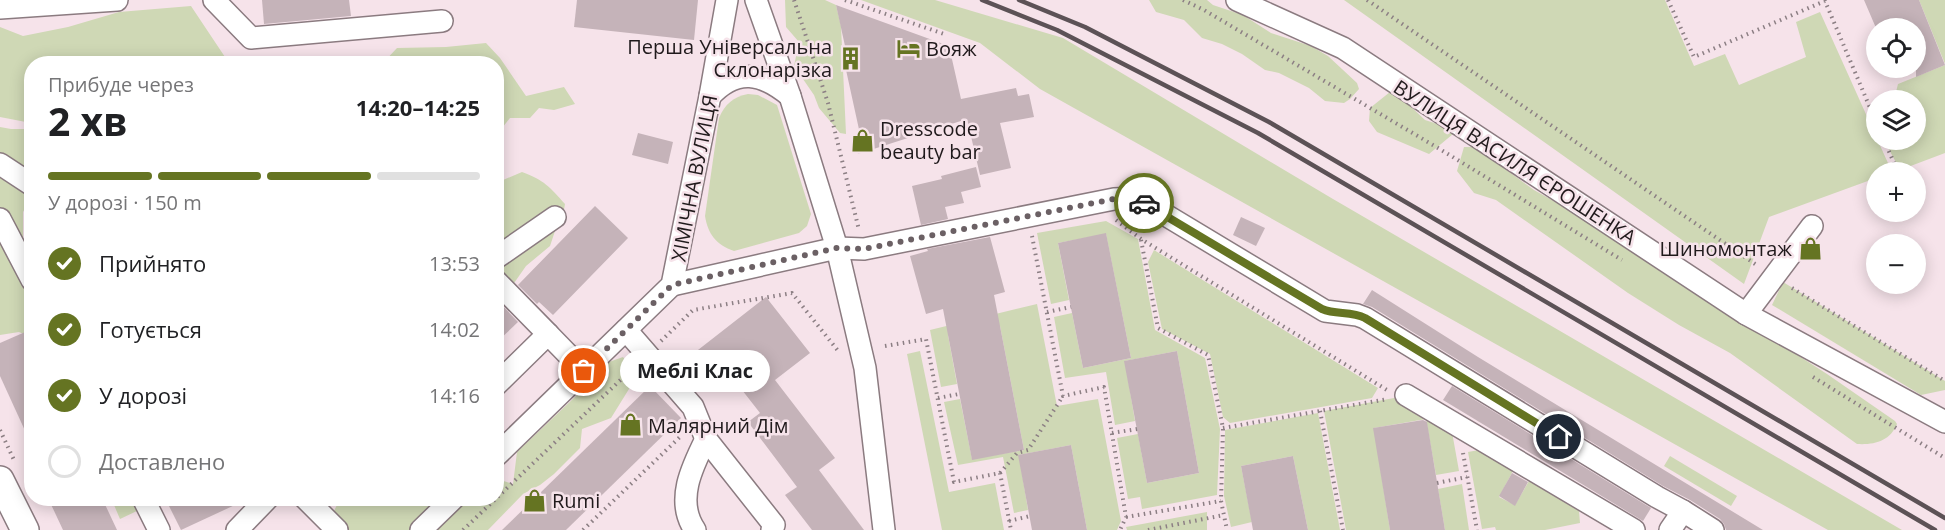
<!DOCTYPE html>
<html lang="uk">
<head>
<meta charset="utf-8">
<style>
	body { margin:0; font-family:"Open Sans",sans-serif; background:#f6f6f6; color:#202124; height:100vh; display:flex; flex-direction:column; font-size:22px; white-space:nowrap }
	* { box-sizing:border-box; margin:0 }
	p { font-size:20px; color:#757577 }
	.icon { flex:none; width:33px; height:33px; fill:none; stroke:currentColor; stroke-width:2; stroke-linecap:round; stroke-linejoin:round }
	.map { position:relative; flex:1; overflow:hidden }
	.panel { position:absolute; left:24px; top:56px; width:480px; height:450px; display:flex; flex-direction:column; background:#fff; border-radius:24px; box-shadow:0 3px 15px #0003 }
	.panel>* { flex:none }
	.fabs { position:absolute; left:1866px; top:18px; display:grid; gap:12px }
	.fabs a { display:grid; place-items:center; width:60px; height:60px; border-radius:50%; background:#fff; box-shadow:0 3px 15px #0003; font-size:30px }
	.pin { position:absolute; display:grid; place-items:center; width:51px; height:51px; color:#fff; margin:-26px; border:3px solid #fff; border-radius:50%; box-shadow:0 2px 6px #0007 }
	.courier { position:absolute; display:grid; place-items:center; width:60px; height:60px; margin:-30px; border:4px solid #657422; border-radius:50%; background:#fff; color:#222; box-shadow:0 2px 8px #0007 }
	.bubble { position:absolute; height:42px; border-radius:21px; background:#fff; box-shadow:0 3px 15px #0003; font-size:20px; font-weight:700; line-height:42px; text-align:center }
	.headline em { font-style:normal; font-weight:700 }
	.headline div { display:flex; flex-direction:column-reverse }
	.headline { display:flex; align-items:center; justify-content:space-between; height:102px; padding:0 24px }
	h1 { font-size:39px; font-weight:700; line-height:45px }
	.bar { display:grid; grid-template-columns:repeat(4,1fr); gap:9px 6px; align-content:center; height:72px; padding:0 24px }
	.bar i { height:8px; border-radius:4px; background:#e0e0e0 }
	.bar .active { background:#657422 }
	.bar p { grid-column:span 4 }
	ol { padding:0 24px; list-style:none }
	li { display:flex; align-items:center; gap:18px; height:66px }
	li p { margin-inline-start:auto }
	li .icon { padding:6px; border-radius:50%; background:#657422; color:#fff; stroke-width:4 }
	li:last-child { color:#757577 }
	li i { width:33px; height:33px; border:3px solid #e0e0e0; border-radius:50% }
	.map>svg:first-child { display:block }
	.green { fill:#cfd8b5 }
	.building { fill:#c5b3b9 }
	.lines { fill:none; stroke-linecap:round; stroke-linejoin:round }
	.minor-casing { stroke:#8b7b80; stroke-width:24 }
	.major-casing { stroke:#8b7b80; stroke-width:30 }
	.path { stroke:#8c7f84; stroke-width:4; stroke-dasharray:1.5 4.5; stroke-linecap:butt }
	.minor { stroke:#fff; stroke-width:21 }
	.major { stroke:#fff; stroke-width:27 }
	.rail { stroke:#5c5256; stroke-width:4.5 }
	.done { stroke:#6b6064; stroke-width:6; stroke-dasharray:0 10.8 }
	.route { stroke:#657422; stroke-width:8 }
	.labels { text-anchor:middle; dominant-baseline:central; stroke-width:5; stroke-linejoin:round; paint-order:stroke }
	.poi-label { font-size:20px; fill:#201a1c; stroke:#f6e3ea; text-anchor:start }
	.street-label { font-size:20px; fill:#201a1c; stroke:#f6e3ea }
</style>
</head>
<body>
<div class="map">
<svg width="1945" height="530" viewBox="0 0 1945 530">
	<rect width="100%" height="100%" fill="#f6e3ea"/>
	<!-- green -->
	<g class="green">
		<path d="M785,0H825L836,5L841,26L846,134L840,133L819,108L814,95L794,66L799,42L786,27Z"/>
		<path d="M861,0H935L1063,38L1333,199L1902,530H1828L1040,89L980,43Z"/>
		<path d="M1149,0H1207L1213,5L1243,15L1271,33L1311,46L1328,56L1357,83L1359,89L1350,99L1344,103L1325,101L1309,88L1279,73L1265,70L1242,54L1222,44L1202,38L1184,20L1156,12Z"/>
		<path d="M1344,0H1665L1694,66L1725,54L1739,85L1806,57L1796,22L1820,12L1892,172H1876V178L1769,217L1744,284Z"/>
		<path d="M1919,0H1945V64Z"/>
		<path d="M191,6L225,57L262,63H297H32L31,123L0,117V27L23,36L68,27L119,12Z"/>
		<path d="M486,43L500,58L526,96L564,87L575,104L554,110L539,108L530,118H510L502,128L497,125L496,63H383L397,48L446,47Z"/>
		<path d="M1945,65V153L1900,170L1884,140H1916V100H1894L1898,84Z"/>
		<path d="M1390,92L1406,102L1425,120L1450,128L1453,134L1429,154L1377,132L1369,121L1370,108Z"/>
		<path d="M748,94L758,95L777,105L811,214L807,226L799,233L734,251C716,245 708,234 705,216L719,118C725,104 733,97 748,94Z"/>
		<path d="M0,127L11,129H31V197L23,212V274L24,288L31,292V337L19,332L0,335Z"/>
		<path d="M1464,147H1475L1534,190L1586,219L1827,374L1895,421L1897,424C1890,441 1875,445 1857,444L1730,353L1679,325L1628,293L1496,200L1474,193L1457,171Z"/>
		<path d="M522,172C544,180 550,187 565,204L563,215L556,228L550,246L526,266L512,286L497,274L496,183Z"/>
		<path d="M1106,221L1138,239L1155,330L1205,358L1220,429L1217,495L1142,509L1140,497L1128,499L1117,438L1138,434L1147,483L1199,473L1177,351L1125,361L1135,421L1115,425L1106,372L1065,378L1054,317L1072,313L1083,368L1131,358L1106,234L1058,243L1069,300L1051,304L1037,233Z"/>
		<path d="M1154,250L1378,388L1372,398L1230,423L1223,417L1210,354L1162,329L1148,262Z"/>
		<path d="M1783,282L1945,381V390L1921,395L1772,305Z"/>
		<path d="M1037,304L1057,406L1098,399L1121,521L1117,530H1087L1071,445L1019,455L1028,510L1014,513L1003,457L958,465L944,402L960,399L972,459L1024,450L1000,326L948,335L957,384L941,387L930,330Z"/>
		<path d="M920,351L949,492L995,483L1004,530H942L907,354Z"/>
		<path d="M623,357L634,372V378L629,389L611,418L582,429L580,448L554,474L540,485L523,494L488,530H436L467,498H496L497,479L513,484L517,452L595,378L606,363Z"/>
		<path d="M1394,398L1452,432L1459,471L1436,475L1426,419L1374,428L1390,530H1346L1324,411Z"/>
		<path d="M1318,413L1340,530H1308L1293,456L1241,466L1252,522L1231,527L1224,496L1225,430Z"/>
		<path d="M1479,450L1513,471L1499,497L1515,505L1529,481L1579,511L1580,523L1545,530H1496L1495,527L1482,529L1468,452Z"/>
		<path d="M1670,456L1737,496L1731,506L1664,466Z"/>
		<path d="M1462,484L1469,530H1445L1438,489Z"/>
		<path d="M111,498H133L139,510L120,519Z"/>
		<path d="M342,498L400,499L441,498L410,530H331C330,518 335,506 342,498Z"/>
		<path d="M1207,512V530H1127L1126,527Z"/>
	</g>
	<!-- building -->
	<g class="building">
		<path d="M262,0H349L351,16L264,24Z"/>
		<path d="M577,0H698L694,40L574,27Z"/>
		<path d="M1864,0H1919L1945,65L1916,77V28H1876Z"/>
		<path d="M836,5L949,46L961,99L1016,88L1018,96L1029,94L1034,117L1000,123L1011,168L980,175L967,119L858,154L853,137L860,134L841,47L845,46Z"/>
		<path d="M638,133L673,142L668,164L632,155Z"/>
		<path d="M976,167L981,187L961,192L964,203L945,207L948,219L921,225L912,186L942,179L941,176Z"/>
		<path d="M595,206L628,238L553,315L539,302L537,304L518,285Z"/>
		<path d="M1241,217L1265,228L1256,246L1233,235Z"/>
		<path d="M1106,233L1131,358L1083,368L1058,243Z"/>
		<path d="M990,237L1005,292L994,295L1024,450L972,460L943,309L926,314L910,256L928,251L927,249Z"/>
		<path d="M1372,290L1478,357L1763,530H1726L1724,524L1720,519L1690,500L1663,486L1372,307L1363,304Z"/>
		<path d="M766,297L810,353L775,380L835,458L819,470L864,530H812L785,495L797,487L748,422L760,413L728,372L712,387L689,357Z"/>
		<path d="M500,303L518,322L496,343V307Z"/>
		<path d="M32,329V446L0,376V343Z"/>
		<path d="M1177,351L1199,473L1147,483L1124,361Z"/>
		<path d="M650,386L681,418L566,530H502Z"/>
		<path d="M1452,386L1651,508L1643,521L1443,400Z"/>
		<path d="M1423,420L1427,422L1445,530H1390L1373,428Z"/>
		<path d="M1071,445L1087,530H1032L1018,455Z"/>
		<path d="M1293,456L1308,530H1253L1241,466Z"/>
		<path d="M1512,473L1528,482L1515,506L1499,496Z"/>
		<path d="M48,498H102L117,530H63Z"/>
		<path d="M165,498H250L181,530Z"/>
	</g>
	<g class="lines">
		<defs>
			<g id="minor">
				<path d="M214,0L251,38L442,21"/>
				<path d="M756,0L790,96L837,248L865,368L884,530"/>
				<path d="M1237,0L1343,48L1746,314L1945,422"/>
				<path d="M0,8L117,0"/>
				<path d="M710,96C737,67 762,73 790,96"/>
				<path d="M0,164L32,185"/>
				<path d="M0,219L32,280"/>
				<path d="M496,258L555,217"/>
				<path d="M496,281L548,334"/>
				<path d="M672,285L837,248L864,249L1114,199C1127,198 1137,200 1149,205L1325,311L1357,315L1365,318L1657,497L1683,511"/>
				<path d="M1746,314L1812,226"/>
				<path d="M626,330L693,407L706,439L774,525L772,530"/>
				<path d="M496,385L548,334L584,371"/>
				<path d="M1406,395L1634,530"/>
				<path d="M496,456L672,285L710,96L727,0"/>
				<path d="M143,498L159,530"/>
				<path d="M305,498L337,530"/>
				<path d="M237,530L268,498"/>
				<path d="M421,530L454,498"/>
				<path d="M695,530C675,501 692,467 706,439"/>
				<path d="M1670,530L1683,511L1713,530"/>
			</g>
			<path id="major" d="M0,480L25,530"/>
		</defs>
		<!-- minor casing -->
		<use href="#minor" class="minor-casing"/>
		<!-- major casing -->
		<use href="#major" class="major-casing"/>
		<!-- path -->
		<g class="path">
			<path d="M794,0L828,103L859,230"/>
			<path d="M845,0L944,34"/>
			<path d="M1183,0L1204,10L1438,148L1622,260"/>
			<path d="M1367,0L1758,266"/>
			<path d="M1668,0L1694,57L1825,1L1876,122"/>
			<path d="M1884,140L1898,172"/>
			<path d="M1116,220L1141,239L1387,390"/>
			<path d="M1032,236L1063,396L1104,387L1126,517L1120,530"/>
			<path d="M1141,240L1158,328L1208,355L1223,428L1221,501L1227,530"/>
			<path d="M1792,288L1945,381"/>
			<path d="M1047,312L1071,307"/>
			<path d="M661,341L693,310L792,293L839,352"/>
			<path d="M885,346L926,339L954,482L1000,473L1011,530"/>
			<path d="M1813,377L1945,458"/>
			<path d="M938,398L959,394"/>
			<path d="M1320,411L1343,530"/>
			<path d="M1223,428L1388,399"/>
			<path d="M0,430L14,460"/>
			<path d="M1112,433L1137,429"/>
			<path d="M1463,453L1477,530"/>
			<path d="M1000,473L1017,453L1028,450L1063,396"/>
			<path d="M1437,483L1467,477"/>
			<path d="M1126,517L1221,501"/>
			<path d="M1009,521L1030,516"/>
			<path d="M463,530L632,369"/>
			<path d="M583,530L682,435"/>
			<path d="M1148,530L1224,515"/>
		</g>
		<!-- minor -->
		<use href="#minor" class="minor"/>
		<!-- major -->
		<use href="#major" class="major"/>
		<!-- rail -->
		<g class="rail">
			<path d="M982,0L1057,30L1258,133L1935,530"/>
			<path d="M1019,0L1085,27L1269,122L1945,518"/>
		</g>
	</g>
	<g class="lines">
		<!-- done -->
		<path class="done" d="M584,371L672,285L837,248L864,249L1114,199L1126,198L1144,203"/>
		<!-- route -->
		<path class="route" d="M1144,203L1322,309C1336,315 1351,311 1365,318L1559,437"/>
	</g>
	<!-- icons -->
	<defs>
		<symbol id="hotel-bare" viewBox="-9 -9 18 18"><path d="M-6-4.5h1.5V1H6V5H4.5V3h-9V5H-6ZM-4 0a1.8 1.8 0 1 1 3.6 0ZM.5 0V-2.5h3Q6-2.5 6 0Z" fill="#657422" stroke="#f6e3ea" stroke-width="2.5" paint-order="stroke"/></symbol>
		<symbol id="building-bare" viewBox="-9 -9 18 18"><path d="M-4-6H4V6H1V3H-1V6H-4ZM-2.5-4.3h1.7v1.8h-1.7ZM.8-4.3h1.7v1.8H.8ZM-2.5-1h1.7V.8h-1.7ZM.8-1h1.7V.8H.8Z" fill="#657422" stroke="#f6e3ea" stroke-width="2.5" paint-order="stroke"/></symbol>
		<symbol id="shop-bare" viewBox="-9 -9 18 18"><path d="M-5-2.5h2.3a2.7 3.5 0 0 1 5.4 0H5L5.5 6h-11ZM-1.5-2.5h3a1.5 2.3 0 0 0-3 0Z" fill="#657422" stroke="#f6e3ea" stroke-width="2.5" paint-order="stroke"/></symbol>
	</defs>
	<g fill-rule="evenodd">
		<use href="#hotel-bare" x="892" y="32" width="33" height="33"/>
		<use href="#building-bare" x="834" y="42" width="33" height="33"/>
		<use href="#shop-bare" x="846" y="124" width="33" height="33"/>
		<use href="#shop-bare" x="1794" y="232" width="33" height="33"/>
		<use href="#shop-bare" x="614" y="408" width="33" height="33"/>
		<use href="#shop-bare" x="518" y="484" width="33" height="33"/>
	</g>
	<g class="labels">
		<!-- poi labels -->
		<g class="poi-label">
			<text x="832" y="46" text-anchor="end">Перша Універсальна<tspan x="832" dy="23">Склонарізка</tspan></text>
			<text x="926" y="48">Вояж</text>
			<text x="880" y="128">Dresscode<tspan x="880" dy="23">beauty bar</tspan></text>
			<text x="1792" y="248" text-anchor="end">Шиномонтаж</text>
			<text x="648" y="425">Малярний Дім</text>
			<text x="552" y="500">Rumi</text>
		</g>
		<!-- street labels -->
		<g class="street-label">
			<text transform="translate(1515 162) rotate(33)">ВУЛИЦЯ ВАСИЛЯ ЄРОШЕНКА</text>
			<text transform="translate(694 178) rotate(-79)">ХІМІЧНА ВУЛИЦЯ</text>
		</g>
	</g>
</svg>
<div class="fabs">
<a><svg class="icon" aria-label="locate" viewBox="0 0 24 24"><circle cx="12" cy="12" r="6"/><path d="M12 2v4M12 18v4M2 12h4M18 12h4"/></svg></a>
<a><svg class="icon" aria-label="layers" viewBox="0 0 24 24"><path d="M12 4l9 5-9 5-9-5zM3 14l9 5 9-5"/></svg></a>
<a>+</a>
<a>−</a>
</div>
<div class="pin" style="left:584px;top:371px;background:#ea580c"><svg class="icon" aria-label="bag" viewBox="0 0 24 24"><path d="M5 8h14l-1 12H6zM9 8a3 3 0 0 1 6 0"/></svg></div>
<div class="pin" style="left:1559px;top:437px;background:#1f2937"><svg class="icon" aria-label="home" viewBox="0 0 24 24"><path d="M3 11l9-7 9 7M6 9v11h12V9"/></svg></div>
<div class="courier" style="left:1144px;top:203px"><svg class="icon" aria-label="car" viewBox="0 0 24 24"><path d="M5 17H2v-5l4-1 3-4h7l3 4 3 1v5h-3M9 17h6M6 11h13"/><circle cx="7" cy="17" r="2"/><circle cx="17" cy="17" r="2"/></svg></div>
<div class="bubble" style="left:620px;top:350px;width:150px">Меблі Клас</div>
<section class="panel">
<div class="headline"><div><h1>2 хв</h1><p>Прибуде через</p></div><em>14:20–14:25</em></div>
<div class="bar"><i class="active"></i><i class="active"></i><i class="active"></i><i></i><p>У дорозі · 150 m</p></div>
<ol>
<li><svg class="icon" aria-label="check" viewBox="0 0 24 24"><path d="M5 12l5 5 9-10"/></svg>Прийнято<p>13:53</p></li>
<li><svg class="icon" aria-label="check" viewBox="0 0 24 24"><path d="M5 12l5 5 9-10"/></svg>Готується<p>14:02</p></li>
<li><svg class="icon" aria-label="check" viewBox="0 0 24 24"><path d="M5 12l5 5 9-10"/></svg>У дорозі<p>14:16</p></li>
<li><i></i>Доставлено</li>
</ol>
</section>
</div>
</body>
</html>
